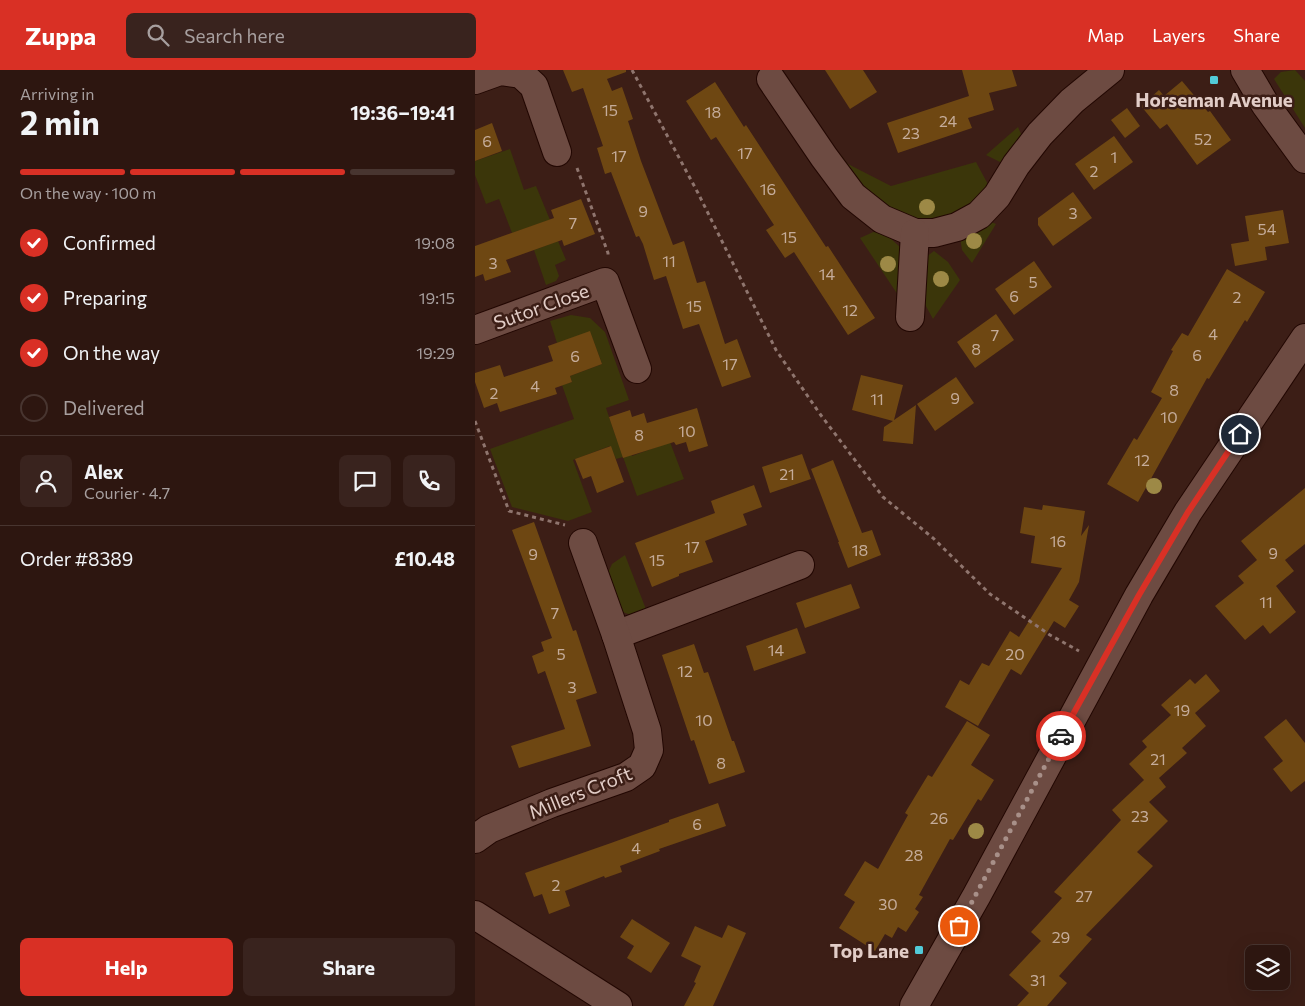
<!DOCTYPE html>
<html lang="en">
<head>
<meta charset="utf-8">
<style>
	body { margin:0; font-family:Commissioner,sans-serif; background:#39231e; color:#f1f3f6; height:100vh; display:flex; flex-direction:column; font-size:19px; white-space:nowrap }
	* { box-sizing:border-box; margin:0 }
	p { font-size:16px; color:#a79f9f }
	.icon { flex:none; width:28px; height:28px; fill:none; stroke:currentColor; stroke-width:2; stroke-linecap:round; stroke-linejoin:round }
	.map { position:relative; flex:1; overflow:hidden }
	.drawer { display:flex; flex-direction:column; background:#2d1610; width:475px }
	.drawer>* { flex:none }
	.tools { position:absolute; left:770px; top:875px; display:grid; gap:10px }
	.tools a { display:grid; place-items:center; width:45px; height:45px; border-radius:8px; background:#2d1610; box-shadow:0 5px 20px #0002,0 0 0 1px #483530; font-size:25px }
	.pin { position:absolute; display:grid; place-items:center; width:42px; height:42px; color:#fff; margin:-21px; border:2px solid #fff; border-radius:50%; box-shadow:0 1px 5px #0007 }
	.courier { position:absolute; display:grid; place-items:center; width:50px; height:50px; margin:-25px; border:4px solid #d93025; border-radius:50%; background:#fff; color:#222; box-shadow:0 1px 6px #0007 }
	.head em { font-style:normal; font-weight:700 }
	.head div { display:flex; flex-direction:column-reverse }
	.head { display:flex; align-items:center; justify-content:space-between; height:85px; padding:0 20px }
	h1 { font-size:32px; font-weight:700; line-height:38px }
	.bar { display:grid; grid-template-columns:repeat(4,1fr); gap:8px 5px; align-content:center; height:60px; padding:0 20px }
	.bar i { height:6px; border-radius:4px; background:#483530 }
	.bar .active { background:#d93025 }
	.bar p { grid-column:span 4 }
	.line { display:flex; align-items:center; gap:12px; padding:0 20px; border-top:1px solid #483530 }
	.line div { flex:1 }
	.round { display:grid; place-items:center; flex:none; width:52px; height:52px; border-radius:8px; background:#39231e }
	ol { padding:0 20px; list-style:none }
	li { display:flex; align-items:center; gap:15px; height:55px }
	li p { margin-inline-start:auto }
	li .icon { padding:5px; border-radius:50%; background:#d93025; color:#fff; stroke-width:4 }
	li:last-child { color:#a79f9f }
	li i { width:28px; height:28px; border:2px solid #483530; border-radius:50% }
	.button { display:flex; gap:10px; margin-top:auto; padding:10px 20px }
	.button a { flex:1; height:58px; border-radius:8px; background:#d93025; color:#fff; font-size:20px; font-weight:700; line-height:58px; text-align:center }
	.button a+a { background:#39231e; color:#f1f3f6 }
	header { display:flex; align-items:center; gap:30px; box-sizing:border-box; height:70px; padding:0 25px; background:#d93025; color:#fff }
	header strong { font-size:24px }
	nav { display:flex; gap:28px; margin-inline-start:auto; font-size:18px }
	.search { width:350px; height:45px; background:#39231e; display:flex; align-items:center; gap:12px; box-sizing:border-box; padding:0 18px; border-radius:8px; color:#a79f9f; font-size:19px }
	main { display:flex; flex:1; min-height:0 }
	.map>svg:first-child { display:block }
	.green { fill:#3b360a }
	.building { fill:#6e4712 }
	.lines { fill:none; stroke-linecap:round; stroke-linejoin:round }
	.minor-casing { stroke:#220702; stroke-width:30 }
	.path { stroke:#8f756e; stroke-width:3; stroke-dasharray:4 4; stroke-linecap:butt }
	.minor { stroke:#6d4b42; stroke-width:28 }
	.tree { fill:#9d8946 }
	.done { stroke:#a89089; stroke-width:5; stroke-dasharray:0 9 }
	.route { stroke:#d93025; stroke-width:6 }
	.poi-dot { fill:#52cbd8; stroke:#3c1e16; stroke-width:2 }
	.labels { text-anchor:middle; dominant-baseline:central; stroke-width:5; stroke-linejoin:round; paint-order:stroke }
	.number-label { font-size:16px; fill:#c5ac9a }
	.poi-label { font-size:19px; font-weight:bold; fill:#e2cdc7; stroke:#3c1e16 }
	.street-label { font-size:19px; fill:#e2cdc7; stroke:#3c1e16 }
</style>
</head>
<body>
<header>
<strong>Zuppa</strong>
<div class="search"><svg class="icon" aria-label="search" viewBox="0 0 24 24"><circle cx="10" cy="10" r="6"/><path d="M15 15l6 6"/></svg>Search here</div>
<nav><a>Map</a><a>Layers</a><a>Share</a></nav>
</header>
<main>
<section class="drawer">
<div class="head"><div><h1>2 min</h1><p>Arriving in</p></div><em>19:36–19:41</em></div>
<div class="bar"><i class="active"></i><i class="active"></i><i class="active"></i><i></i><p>On the way · 100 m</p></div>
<ol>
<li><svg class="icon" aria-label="check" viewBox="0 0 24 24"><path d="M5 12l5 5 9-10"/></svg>Confirmed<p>19:08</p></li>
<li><svg class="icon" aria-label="check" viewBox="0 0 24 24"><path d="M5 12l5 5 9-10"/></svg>Preparing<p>19:15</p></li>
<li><svg class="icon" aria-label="check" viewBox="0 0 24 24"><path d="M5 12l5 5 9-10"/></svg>On the way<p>19:29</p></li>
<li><i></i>Delivered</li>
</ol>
<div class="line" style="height:90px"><a class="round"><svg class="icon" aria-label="person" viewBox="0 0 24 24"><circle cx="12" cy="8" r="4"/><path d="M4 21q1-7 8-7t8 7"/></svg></a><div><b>Alex</b><p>Courier · 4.7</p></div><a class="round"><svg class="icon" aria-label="chat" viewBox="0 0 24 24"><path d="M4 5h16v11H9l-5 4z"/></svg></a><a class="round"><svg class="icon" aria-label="phone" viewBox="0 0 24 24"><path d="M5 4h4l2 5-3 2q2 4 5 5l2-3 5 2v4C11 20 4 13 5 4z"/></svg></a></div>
<div class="line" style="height:65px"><div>Order #8389</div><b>£10.48</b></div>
<div class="button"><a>Help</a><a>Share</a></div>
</section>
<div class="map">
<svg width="830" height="936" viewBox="0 0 830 936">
	<rect width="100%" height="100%" fill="#3c1e16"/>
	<!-- green -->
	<g class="green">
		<path d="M820,0L830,11V58L799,9L806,2Z"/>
		<path d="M543,57L549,71L531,95L511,85Z"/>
		<path d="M35,79L49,120L61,116L75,150L37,163L24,129L11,134L0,105V91Z"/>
		<path d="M366,85L373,94L416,116L501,92L516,120L500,136L452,155L409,139L365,94Z"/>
		<path d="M511,150L521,154L497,193L487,180L485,167Z"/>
		<path d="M405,159L425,177L429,185L423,225L385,168Z"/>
		<path d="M83,171L91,190L80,195L84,206L81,211L71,215L59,180Z"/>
		<path d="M459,181L473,192L485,210L458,249L446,227L451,187Z"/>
		<path d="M96,245L115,248L130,262L154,330L131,338L142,370L150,368L157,386L195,372L209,409L162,426L148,387L141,389L135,376L98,390L117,442L93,451L37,437L15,379L99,349L87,315L97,312L95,306L127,294L115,262L82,273L75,251Z"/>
		<path d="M150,485L172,542L159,546L145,541L132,505L137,494Z"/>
	</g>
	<!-- building -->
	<g class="building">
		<path d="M88,0H151V2L132,9L137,21L147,17L158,49L153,51L166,91L198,175L209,171L222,213L230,211L250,274L262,269L276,307L247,317L224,254L208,259L191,206L179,210L168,174L164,166L161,167L136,102L130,104L122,78L128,76L108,18L97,22Z"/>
		<path d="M350,0H388L402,22L375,39Z"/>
		<path d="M487,0H537L542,16L514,23L519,40L493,48L497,58L423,83L412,53L494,26Z"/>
		<path d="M707,11L733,42L735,41L756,70L722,95L692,54L685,59L666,36L684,20L689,26Z"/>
		<path d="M240,12L269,57L271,55L351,177L353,176L400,248L373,265L319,182L310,188L291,160L299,155L241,67L236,70L211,31Z"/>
		<path d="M652,38L665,56L650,68L636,50Z"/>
		<path d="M17,53L27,81L0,91V60Z"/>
		<path d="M639,66L658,92L619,120L600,94Z"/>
		<path d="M598,122L617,148L578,176L563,155V148Z"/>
		<path d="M106,129L120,164L89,176L87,170L31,190L36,202L10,211L8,204L0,207V176L79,148L76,140Z"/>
		<path d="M808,140L814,173L790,177L792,190L760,196L756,174L774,171L770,146Z"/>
		<path d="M559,191L577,217L539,245L520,219Z"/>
		<path d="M752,199L790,222L772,252L770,250L734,309L732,308L663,432L632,414L659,368L662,370L687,328L676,322L698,281L696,280L707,263L713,266Z"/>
		<path d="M521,244L539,270L500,298L482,272Z"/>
		<path d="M115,261L127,294L95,306L97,312L80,318L82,324L25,342L22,333L9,338L0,312V303L25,295L29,307L78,291L73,276Z"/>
		<path d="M386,305L428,315L419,350L441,335L438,374L408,371L409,357L418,351L377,340Z"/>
		<path d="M481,307L499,333L460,361L442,334Z"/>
		<path d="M222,338L233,376L214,382L211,372L201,375L199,372L148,388L134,347L155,340L157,347L169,343L172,353Z"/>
		<path d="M136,376L149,412L122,423L116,406L108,409L100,389Z"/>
		<path d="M327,384L336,409L295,423L287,397Z"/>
		<path d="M358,390L387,463L397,460L406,485L373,498L363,472H364L336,399Z"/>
		<path d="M279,415L287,437L268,444L272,455L230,471L238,492L204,504V506L177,517L160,473L240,443L236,431Z"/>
		<path d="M830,418V474L810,490L819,501L801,516L821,542L795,564L788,555L770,570L740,536L769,513L763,506L782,490L766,471Z"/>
		<path d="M568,435L610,441L606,466L614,455L604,512L594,530L604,536L590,558L579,551L546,605L536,599L503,656L470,637L485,610L494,615L507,593L514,596L535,561L544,567L587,498L556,493L560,466L545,463L549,437L567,440Z"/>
		<path d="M59,452L98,561L101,560L122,623L101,630L116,676L44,698L36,676L90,659L70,601L63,604L57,586L69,581L66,572L77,568L37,460Z"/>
		<path d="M376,514L385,538L330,558L321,533Z"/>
		<path d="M322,558L331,583L279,601L271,576Z"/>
		<path d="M219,574L229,603L233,602L257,671H259L270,702L234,714L219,670L216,671L187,585Z"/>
		<path d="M731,604L745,621L720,643L731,656L707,678L712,683L684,708L691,717L674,732L693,751L662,782L678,796L611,865L617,869L584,906L592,913L572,936H542L554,923L534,905L566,871L556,862L587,828L579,822L646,750L637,740L669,710L654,694L672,677L667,671L696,645L686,635L715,609L720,614Z"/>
		<path d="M811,649L830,673V711L816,722L798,699L808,691L789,667Z"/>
		<path d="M492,651L515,665L496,695L519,710L506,731L503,729L478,770L475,769L444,825L448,827L440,839L444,842L431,862L423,857L417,868L410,864L400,881L364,858L380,832L369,825L390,791L403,799L433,745L430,743L453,705L457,707Z"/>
		<path d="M243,733L251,756L184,779L185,781L145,796L147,802L130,808L129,806L90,821L95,836L74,844L67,824L59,827L50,803L136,773L194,752V750Z"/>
		<path d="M157,849L195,873L176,903L152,888L159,876L145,867Z"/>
		<path d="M253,855L271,863L238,936H209L221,913L219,912L226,896L206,886L220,856L247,868Z"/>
	</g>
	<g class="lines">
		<defs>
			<g id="minor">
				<path d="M770,0L790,34L830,89"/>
				<path d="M296,9L349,87L378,126L407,149L440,163H459L482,157L504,145L522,126L541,95L565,64L597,31L635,0"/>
				<path d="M0,10L25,1L46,4L59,16L82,82"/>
				<path d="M435,247L440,163"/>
				<path d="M0,260L130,212L162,299"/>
				<path d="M141,565L325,495"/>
				<path d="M0,769L14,759L77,733L151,707L167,696L174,680L172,661L141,565L108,473"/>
				<path d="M0,845L143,936"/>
				<path d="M439,936L502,825L664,525L713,442L830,268"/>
			</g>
		</defs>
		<!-- minor casing -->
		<use href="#minor" class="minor-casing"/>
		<!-- path -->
		<g class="path">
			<path d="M157,0L223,123L301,280L345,344L408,427L458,468L515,524L575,565L604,581"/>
			<path d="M102,98L133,183V186"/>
			<path d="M0,351L34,441L90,455"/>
		</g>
		<!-- minor -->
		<use href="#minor" class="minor"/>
	</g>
	<!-- trees -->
	<g class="tree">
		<circle cx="452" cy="137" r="8"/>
		<circle cx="499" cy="171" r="8"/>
		<circle cx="413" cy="194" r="8"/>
		<circle cx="466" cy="209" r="8"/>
		<circle cx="679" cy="416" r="8"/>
		<circle cx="501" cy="761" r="8"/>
	</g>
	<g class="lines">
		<!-- done -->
		<path class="done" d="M484,856L586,666"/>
		<!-- route -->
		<path class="route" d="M586,666L664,525L713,442L765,364"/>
	</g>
	<!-- markers -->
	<g class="poi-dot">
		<rect x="734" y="5" width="10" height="10" rx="2.5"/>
		<rect x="439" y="875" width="10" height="10" rx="2.5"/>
	</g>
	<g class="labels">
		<!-- number labels -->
		<g class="number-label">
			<text x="135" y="39">15</text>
			<text x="238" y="41">18</text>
			<text x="473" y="50">24</text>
			<text x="436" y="62">23</text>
			<text x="728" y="68">52</text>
			<text x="12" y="70">6</text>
			<text x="270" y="82">17</text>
			<text x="144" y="85">17</text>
			<text x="639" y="86">1</text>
			<text x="619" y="100">2</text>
			<text x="293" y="118">16</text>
			<text x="168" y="140">9</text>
			<text x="598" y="142">3</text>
			<text x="98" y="152">7</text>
			<text x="792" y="158">54</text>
			<text x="314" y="166">15</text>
			<text x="194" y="190">11</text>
			<text x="18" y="192">3</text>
			<text x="352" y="203">14</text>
			<text x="558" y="211">5</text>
			<text x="539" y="225">6</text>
			<text x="762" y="226">2</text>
			<text x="219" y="235">15</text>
			<text x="375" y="239">12</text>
			<text x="738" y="263">4</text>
			<text x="520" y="264">7</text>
			<text x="501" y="278">8</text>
			<text x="722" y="284">6</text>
			<text x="100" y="285">6</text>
			<text x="255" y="293">17</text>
			<text x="60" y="315">4</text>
			<text x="699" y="319">8</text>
			<text x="19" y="322">2</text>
			<text x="480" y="327">9</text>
			<text x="402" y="328">11</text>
			<text x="694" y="346">10</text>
			<text x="212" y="360">10</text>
			<text x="164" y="364">8</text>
			<text x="667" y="389">12</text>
			<text x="312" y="403">21</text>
			<text x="583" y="470">16</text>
			<text x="217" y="476">17</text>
			<text x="385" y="479">18</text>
			<text x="798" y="482">9</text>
			<text x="58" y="483">9</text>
			<text x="182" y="489">15</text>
			<text x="791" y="531">11</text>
			<text x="80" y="542">7</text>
			<text x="301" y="579">14</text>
			<text x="86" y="583">5</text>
			<text x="540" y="583">20</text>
			<text x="210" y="600">12</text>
			<text x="97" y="616">3</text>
			<text x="707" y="639">19</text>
			<text x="229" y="649">10</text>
			<text x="683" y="688">21</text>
			<text x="246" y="692">8</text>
			<text x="665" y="745">23</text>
			<text x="464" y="747">26</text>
			<text x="222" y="753">6</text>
			<text x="161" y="777">4</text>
			<text x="439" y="784">28</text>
			<text x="81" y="814">2</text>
			<text x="609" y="825">27</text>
			<text x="413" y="833">30</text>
			<text x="586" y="866">29</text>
			<text x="563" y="909">31</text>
		</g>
		<!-- poi labels -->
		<g class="poi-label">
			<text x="739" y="29">Horseman Avenue</text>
			<text x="434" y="880" text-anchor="end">Top Lane</text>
		</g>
		<!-- street labels -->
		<g class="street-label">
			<text transform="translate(66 236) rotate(-20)">Sutor Close</text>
			<text transform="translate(105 722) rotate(-22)">Millers Croft</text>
		</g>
	</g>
</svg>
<div class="tools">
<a><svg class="icon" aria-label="layers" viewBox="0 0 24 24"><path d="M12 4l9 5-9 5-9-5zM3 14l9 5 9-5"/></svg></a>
</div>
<div class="pin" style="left:484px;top:856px;background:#ea580c"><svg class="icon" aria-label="bag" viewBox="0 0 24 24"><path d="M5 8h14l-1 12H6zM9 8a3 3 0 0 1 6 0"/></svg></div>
<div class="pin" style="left:765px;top:364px;background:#1f2937"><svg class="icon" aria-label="home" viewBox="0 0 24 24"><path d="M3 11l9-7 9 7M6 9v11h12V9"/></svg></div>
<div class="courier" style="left:586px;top:666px"><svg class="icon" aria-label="car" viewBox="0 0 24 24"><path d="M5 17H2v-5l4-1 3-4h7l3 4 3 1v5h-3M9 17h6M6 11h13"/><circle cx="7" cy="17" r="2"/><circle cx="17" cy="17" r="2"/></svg></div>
</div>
</main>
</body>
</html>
